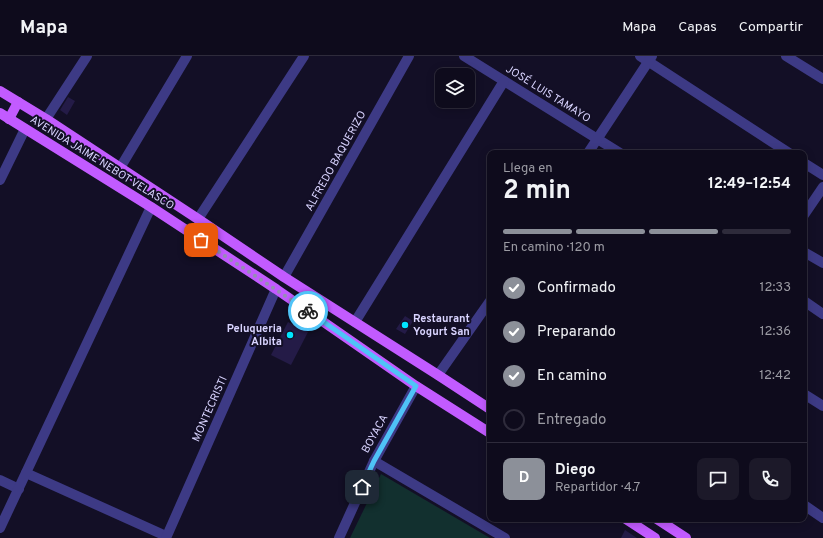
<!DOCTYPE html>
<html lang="es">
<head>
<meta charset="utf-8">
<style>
	body { margin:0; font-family:Overpass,sans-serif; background:#1c1929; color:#f1f3f6; height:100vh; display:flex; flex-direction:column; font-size:15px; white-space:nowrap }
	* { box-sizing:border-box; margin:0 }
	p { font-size:13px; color:#9b9ba3 }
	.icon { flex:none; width:22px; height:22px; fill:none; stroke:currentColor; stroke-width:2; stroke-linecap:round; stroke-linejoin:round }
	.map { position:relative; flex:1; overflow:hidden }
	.drawer { position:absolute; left:487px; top:94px; width:320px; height:372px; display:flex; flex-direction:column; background:#0e0b1c; border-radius:8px; box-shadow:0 2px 10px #0003,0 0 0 1px #2e2b3b }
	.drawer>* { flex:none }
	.tools { position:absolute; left:435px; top:12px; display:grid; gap:8px }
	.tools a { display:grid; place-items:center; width:40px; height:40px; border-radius:8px; background:#0e0b1c; box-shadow:0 2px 10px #0003,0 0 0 1px #2e2b3b; font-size:20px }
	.pin { position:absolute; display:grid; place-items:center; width:34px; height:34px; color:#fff; margin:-17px; border-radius:8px; box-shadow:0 2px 6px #0006 }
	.courier { position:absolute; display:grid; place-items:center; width:40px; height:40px; margin:-20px; border:3px solid #4fc3f7; border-radius:50%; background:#fff; color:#222; box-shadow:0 1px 5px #0007 }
	.overview em { font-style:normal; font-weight:700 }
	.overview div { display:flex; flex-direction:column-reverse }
	.overview { display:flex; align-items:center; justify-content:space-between; height:68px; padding:0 16px }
	h1 { font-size:26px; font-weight:700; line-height:30px }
	.bar { display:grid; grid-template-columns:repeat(4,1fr); gap:6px 4px; align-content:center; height:48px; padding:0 16px }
	.bar i { height:5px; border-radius:3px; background:#2e2b3b }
	.bar .current { background:#8c9099 }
	.bar p { grid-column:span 4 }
	.line { display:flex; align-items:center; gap:10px; padding:0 16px; border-top:1px solid #2e2b3b }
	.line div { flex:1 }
	.round { display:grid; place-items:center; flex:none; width:42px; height:42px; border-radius:8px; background:#1c1929 }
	ol { padding:0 16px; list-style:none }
	li { display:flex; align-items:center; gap:12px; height:44px }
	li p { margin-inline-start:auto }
	li .icon { padding:4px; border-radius:50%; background:#8c9099; color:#fff; stroke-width:4 }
	li:last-child { color:#9b9ba3 }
	li i { width:22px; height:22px; border:2px solid #2e2b3b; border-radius:50% }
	header { display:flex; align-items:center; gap:24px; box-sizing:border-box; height:56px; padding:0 20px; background:#0e0b1c; border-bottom:1px solid #2e2b3b }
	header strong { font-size:19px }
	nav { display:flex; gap:22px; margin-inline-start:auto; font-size:14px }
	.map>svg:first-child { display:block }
	.green { fill:#12302f }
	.building { fill:#241b47 }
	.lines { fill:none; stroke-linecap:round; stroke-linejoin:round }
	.minor { stroke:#3d3a85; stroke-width:10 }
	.major { stroke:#c25bff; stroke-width:10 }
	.done { stroke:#948fb3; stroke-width:4; stroke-dasharray:0 7.2 }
	.route { stroke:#4fc3f7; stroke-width:5 }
	.poi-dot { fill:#00e5ff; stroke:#130f26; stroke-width:1.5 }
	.labels { text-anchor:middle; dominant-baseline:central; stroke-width:4; stroke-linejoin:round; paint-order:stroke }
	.street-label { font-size:11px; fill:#d9d4ff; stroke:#130f26 }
	.poi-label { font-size:11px; font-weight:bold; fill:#d9d4ff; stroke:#130f26; text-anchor:start }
</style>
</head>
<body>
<header>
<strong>Mapa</strong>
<nav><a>Mapa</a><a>Capas</a><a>Compartir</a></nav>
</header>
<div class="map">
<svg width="823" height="482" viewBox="0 0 823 482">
	<rect width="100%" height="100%" fill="#130f26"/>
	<!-- green -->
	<path class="green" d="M381,418L490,482H350Z"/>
	<!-- building -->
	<g class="building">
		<path d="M68,41L75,45L67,59L60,54Z"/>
		<path d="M405,260L413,265L405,278L396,273Z"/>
		<path d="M288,266L308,276L291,309L271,299Z"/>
		<path d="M625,474L637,482H621Z"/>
	</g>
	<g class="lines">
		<!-- minor -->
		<g class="minor">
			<path d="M464,0L620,97"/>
			<path d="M640,0L789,97"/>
			<path d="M786,0L823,23"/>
			<path d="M46,63L87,0"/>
			<path d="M588,97L652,0"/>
			<path d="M804,107L823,119"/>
			<path d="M120,112L187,0"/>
			<path d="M0,124L25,73"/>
			<path d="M804,159L823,131"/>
			<path d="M198,163L304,0"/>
			<path d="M804,196L823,207"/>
			<path d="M284,221L409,0"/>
			<path d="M804,245L823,258"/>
			<path d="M355,266L504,25"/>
			<path d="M438,319L490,245"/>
			<path d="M804,338L823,350"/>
			<path d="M374,405L505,482"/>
			<path d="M26,417L166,480"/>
			<path d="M0,424L19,433"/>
			<path d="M804,449L823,462"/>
			<path d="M0,472L151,151"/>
			<path d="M166,482L276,233"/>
			<path d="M339,482L374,405L416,330"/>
		</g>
		<!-- major -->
		<g class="major">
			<path d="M0,35L46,63L198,163L284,221L438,319L490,353"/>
			<path d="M0,57L151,151L276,233L416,330L490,377"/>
			<path d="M9,63L18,46"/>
			<path d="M626,463L655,482"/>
			<path d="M657,463L686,482"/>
		</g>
	</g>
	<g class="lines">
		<!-- done -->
		<path class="done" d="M201,184L308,255"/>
		<!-- route -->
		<path class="route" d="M308,255L416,330L374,405L362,431"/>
	</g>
	<!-- markers -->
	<g class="poi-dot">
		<circle cx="405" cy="269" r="4"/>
		<circle cx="290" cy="279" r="4"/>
	</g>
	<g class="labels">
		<!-- street labels -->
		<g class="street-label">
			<text transform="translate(548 38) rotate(32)">JOSÉ LUIS TAMAYO</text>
			<text transform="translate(336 105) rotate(-61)">ALFREDO BAQUERIZO</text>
			<text transform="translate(102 107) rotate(32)">AVENIDA JAIME NEBOT VELASCO</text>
			<text transform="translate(210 353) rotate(-66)">MONTECRISTI</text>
			<text transform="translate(375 378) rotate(-61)">BOYACA</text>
		</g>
		<!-- poi labels -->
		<g class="poi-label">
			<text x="413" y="263">Restaurant<tspan x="413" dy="13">Yogurt San</tspan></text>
			<text x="282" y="273" text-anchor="end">Peluqueria<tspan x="282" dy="13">Albita</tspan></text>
		</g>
	</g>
</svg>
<div class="tools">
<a><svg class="icon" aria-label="layers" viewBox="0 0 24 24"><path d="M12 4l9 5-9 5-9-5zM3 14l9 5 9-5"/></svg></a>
</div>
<div class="pin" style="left:201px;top:184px;background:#ea580c"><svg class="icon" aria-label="bag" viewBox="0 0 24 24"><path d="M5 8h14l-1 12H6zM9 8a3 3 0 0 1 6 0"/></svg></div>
<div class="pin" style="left:362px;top:431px;background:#1f2937"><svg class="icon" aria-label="home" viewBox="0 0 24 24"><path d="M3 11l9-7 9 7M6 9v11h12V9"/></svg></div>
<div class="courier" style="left:308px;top:255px"><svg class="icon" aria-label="bike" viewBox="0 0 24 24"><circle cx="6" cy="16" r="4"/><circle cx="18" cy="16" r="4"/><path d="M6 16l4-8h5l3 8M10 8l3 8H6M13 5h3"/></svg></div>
<section class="drawer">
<div class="overview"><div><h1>2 min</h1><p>Llega en</p></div><em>12:49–12:54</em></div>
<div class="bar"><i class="current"></i><i class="current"></i><i class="current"></i><i></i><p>En camino · 120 m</p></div>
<ol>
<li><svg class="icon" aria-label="check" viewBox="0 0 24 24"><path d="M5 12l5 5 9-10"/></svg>Confirmado<p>12:33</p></li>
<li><svg class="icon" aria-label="check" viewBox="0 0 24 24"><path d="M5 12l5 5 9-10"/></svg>Preparando<p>12:36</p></li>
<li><svg class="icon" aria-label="check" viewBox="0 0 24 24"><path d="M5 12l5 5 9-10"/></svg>En camino<p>12:42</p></li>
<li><i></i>Entregado</li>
</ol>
<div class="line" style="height:72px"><b class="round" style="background:#8c9099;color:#fff">D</b><div><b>Diego</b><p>Repartidor · 4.7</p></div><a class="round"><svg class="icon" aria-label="chat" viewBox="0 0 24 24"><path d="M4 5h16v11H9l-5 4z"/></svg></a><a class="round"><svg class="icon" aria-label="phone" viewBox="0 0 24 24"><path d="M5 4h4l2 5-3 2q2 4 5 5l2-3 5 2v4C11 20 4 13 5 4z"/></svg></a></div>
</section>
</div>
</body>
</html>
